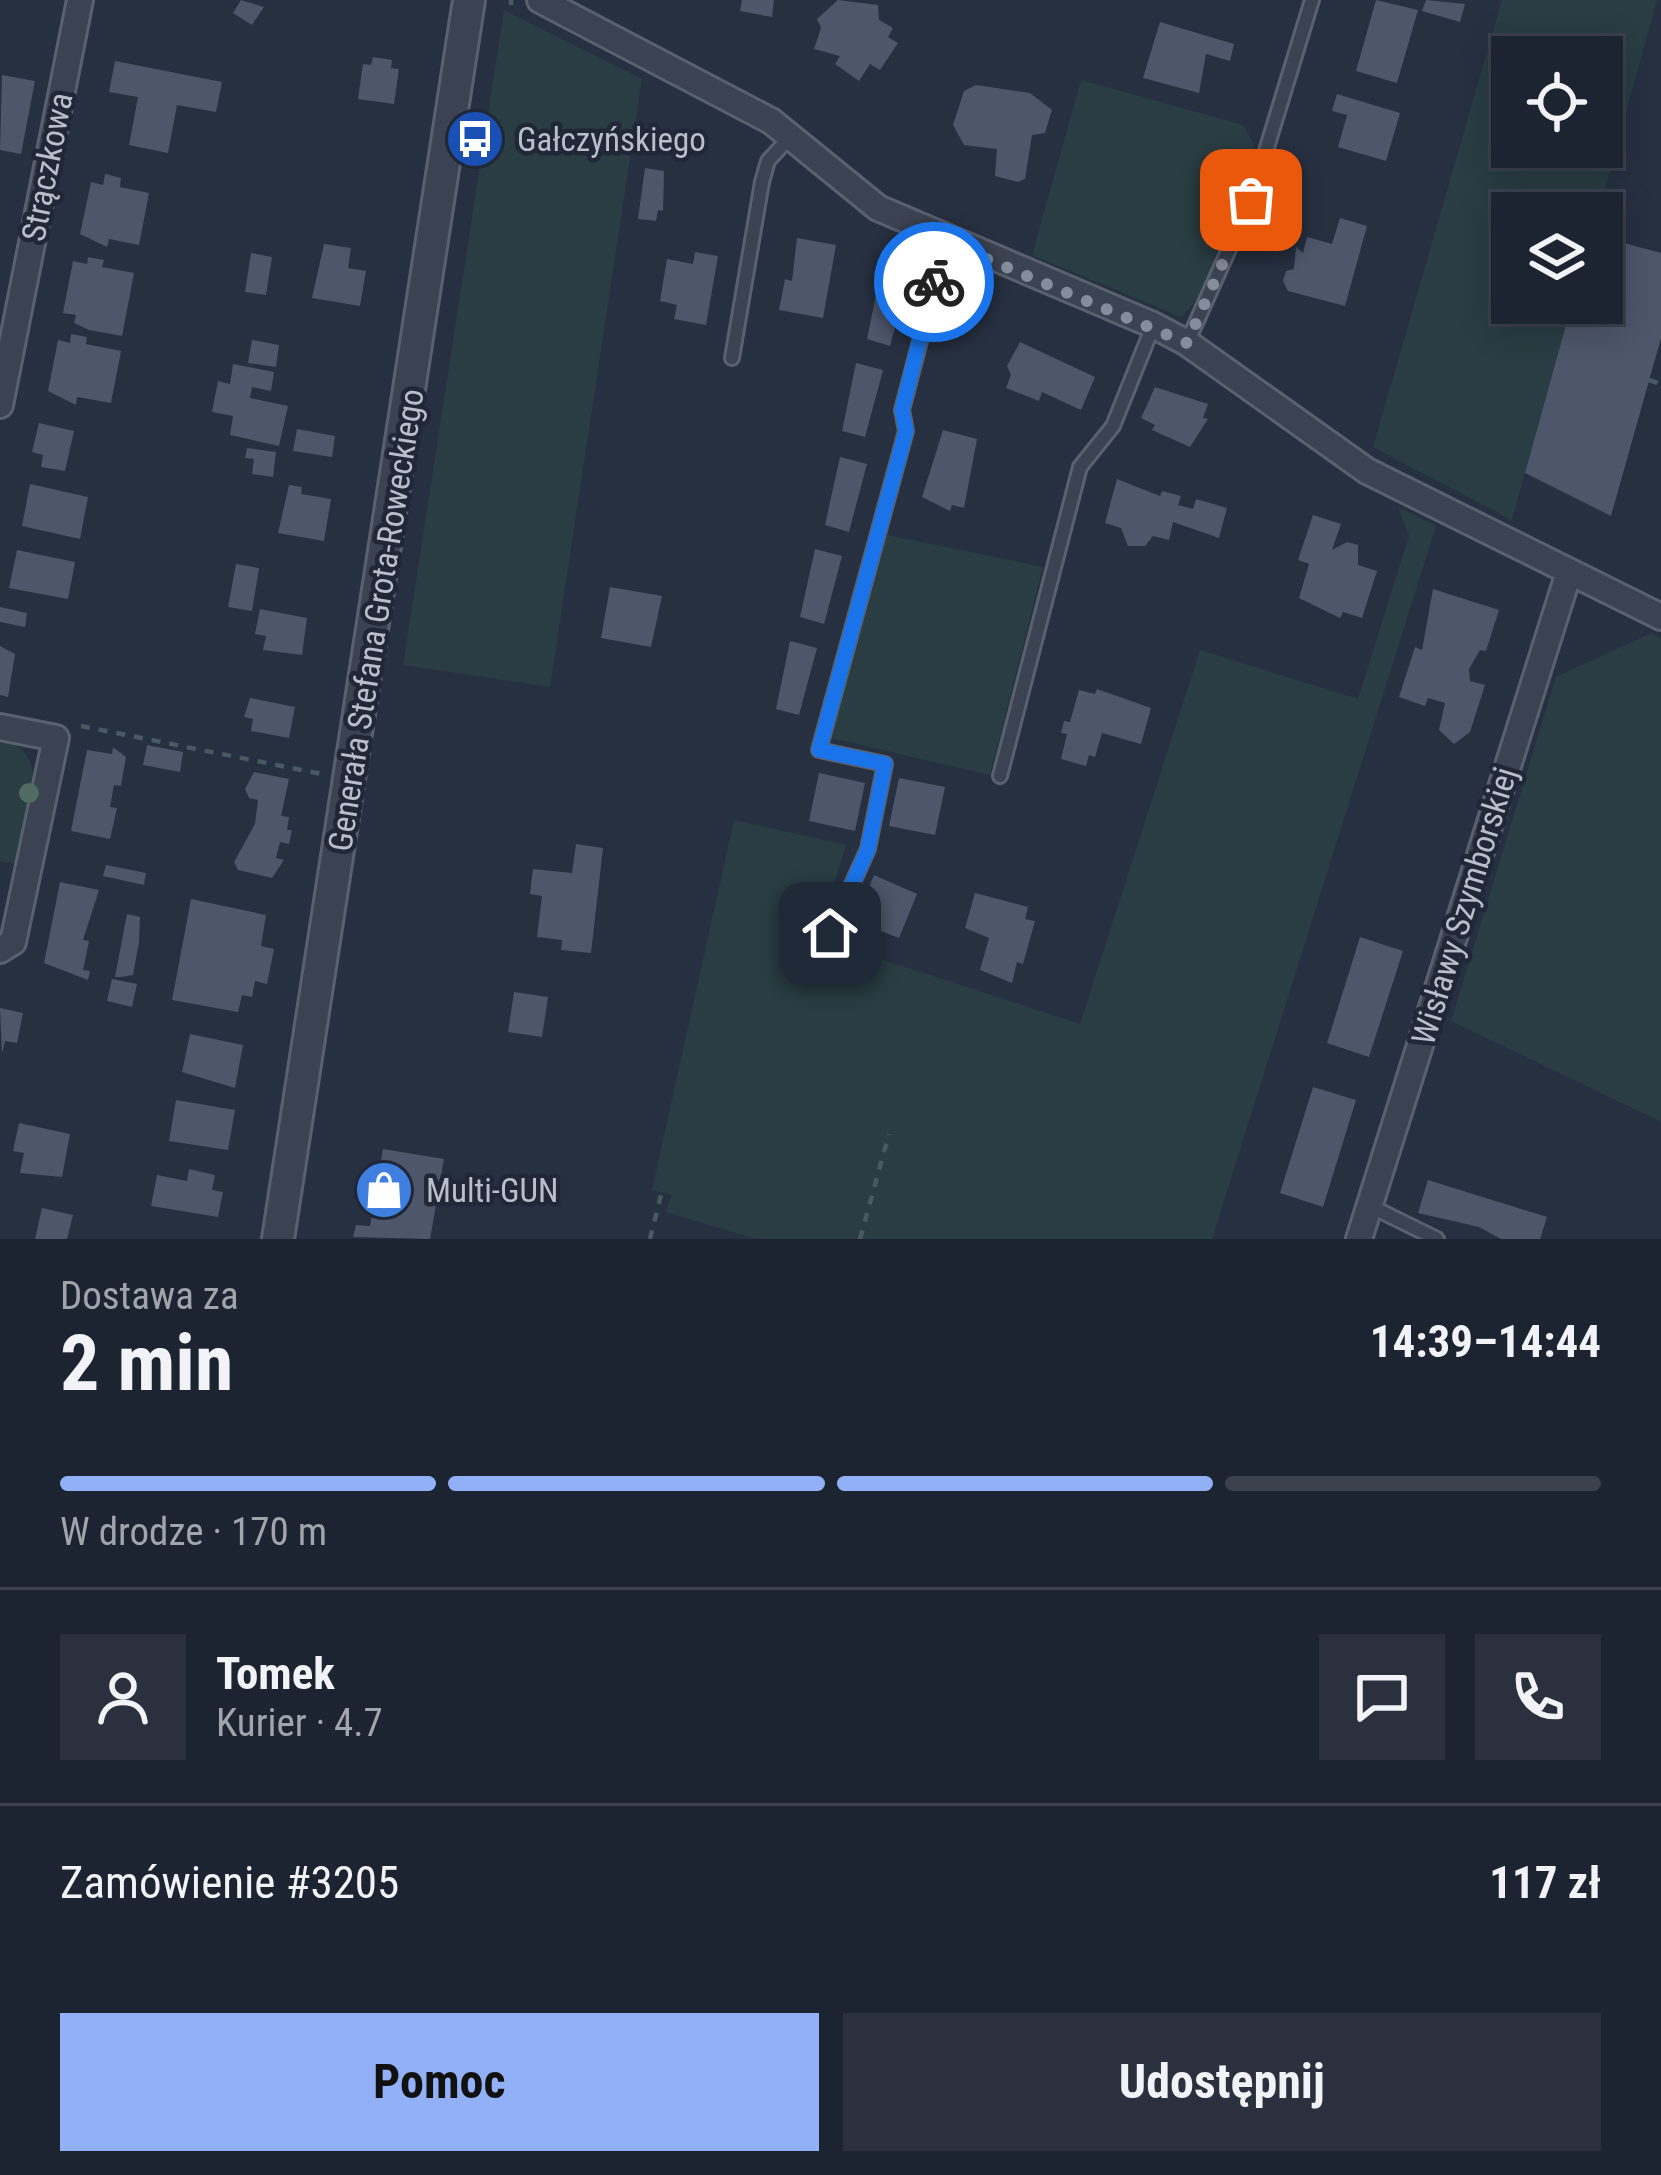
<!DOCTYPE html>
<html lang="pl">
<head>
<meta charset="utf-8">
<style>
	body { margin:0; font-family:"Roboto Condensed",sans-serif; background:#2a303d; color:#f1f3f6; height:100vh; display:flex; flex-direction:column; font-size:45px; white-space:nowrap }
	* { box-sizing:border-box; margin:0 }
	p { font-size:39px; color:#a0a4ab }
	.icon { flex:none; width:66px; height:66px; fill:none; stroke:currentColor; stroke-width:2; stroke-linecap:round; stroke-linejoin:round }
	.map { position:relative; height:1239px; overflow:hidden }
	.side { display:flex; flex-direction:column; background:#1d2431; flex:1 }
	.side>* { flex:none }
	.buttons { position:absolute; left:1491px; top:36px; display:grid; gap:24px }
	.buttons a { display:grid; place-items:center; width:132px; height:132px; border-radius:0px; background:#1d2431; box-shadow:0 6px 30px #0003,0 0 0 3px #3b414d; font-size:60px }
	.pin { position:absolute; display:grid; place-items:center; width:102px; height:102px; color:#fff; margin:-51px; border-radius:24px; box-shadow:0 6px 18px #0006 }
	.courier { position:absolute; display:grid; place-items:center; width:120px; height:120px; margin:-60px; border:9px solid #1a73e8; border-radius:50%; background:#fff; color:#222; box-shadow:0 3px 15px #0007 }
	.headline em { font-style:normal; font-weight:700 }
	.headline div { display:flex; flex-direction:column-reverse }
	.headline { display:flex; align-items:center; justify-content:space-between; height:204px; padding:0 60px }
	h1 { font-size:78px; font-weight:700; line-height:90px }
	.bar { display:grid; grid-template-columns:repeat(4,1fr); gap:18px 12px; align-content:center; height:144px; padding:0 60px }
	.bar i { height:15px; border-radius:9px; background:#3b414d }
	.bar .current { background:#92b0f6 }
	.bar p { grid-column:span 4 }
	.line { display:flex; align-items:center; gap:30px; padding:0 60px; border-top:3px solid #3b414d }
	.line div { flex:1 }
	.round { display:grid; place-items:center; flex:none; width:126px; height:126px; border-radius:0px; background:#2a303d }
	.primary-button { display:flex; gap:24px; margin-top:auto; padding:24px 60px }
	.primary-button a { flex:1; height:138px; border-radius:0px; background:#92b0f6; color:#111; font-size:48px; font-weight:700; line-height:138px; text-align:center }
	.primary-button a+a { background:#2a303d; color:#f1f3f6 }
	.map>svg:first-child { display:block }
	.green { fill:#293d42; fill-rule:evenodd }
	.building { fill:#4d566a }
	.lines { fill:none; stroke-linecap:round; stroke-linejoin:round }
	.service-casing { stroke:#59606e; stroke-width:18 }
	.minor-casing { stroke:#59606e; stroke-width:30 }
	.tertiary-casing { stroke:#59606e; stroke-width:36 }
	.path { stroke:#475a5f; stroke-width:4.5; stroke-dasharray:9 9; stroke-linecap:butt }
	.service { stroke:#3b4251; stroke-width:12 }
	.minor { stroke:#3b4251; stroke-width:24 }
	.tertiary { stroke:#3b4251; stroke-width:30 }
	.tree { fill:#4f6b62 }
	.done { stroke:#858c9b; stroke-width:12; stroke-dasharray:0 21.6 }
	.route { stroke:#1a73e8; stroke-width:15 }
	.labels { text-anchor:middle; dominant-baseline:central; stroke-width:9; stroke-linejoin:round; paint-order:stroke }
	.poi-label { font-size:33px; fill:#b8becb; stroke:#202736; text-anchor:start }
	.street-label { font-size:33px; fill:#b8becb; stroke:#202736 }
</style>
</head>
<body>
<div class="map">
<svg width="1661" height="1239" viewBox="0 0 1661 1239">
	<rect width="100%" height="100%" fill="#273041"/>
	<!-- green -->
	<g class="green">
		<path d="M1502,0H1657L1598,213H1512V303H1572L1512,520L1373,447ZM1512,57H1602V147H1512Z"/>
		<path d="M504,10L642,79L550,687L403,665Z"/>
		<path d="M1081,80L1243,125L1254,144C1238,191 1218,284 1181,317L1032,255Z"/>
		<path d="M1398,507L1436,526L1212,1239H756L665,1212L672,1195L652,1190L734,820L846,845L817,938L1080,1024L1200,650L1358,699L1409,536Z"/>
		<path d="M887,535L1043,567L990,775L831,738Z"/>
		<path d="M1651,633L1661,638V1122L1451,1021L1556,677Z"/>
		<path d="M0,737C57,756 28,820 19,865L0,861Z"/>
	</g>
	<!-- building -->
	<g class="building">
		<path d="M241,0L264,7L252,25L233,13Z"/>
		<path d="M742,0H774L772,17L740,11Z"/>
		<path d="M838,0L878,5L879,20L893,28L888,37L898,43L880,70L870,64L859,81L835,64L840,56L814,49L821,28L817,19Z"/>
		<path d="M1376,0L1418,10L1397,83L1356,71Z"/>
		<path d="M1426,0L1465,4L1460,22L1422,11Z"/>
		<path d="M1160,22L1234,44L1230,61L1206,54L1199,93L1143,78Z"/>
		<path d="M373,57L392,60L391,68L399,69L394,104L358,99L363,64L371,65Z"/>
		<path d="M115,61L222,82L216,112L177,105L168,153L129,145L138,97L109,92Z"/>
		<path d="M2,75L35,81L21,154L0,150Z"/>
		<path d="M976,85L1030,93L1052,110L1045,133L1032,135L1025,179L1018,182L995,176L997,149L964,145L953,125L964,91Z"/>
		<path d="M1337,94L1400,113L1386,161L1338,147L1347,115L1332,111Z"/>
		<path d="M645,168L664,171L663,211L658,210L656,221L638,219Z"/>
		<path d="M105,174L121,178L120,187L149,193L139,245L109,239L107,247L80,234L91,182L103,185Z"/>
		<path d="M1340,218L1367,226L1345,306L1288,291L1283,281L1286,271L1294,269L1296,247L1303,253L1307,237L1332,244Z"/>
		<path d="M1602,237L1661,253V338L1611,516L1525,473L1572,303H1602Z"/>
		<path d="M797,238L836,245L823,318L779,310L785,279L792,281Z"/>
		<path d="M324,244L351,248L348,268L366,271L360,306L312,298Z"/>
		<path d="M695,252L718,256L706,325L674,319L677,305L660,301L667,259L693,264Z"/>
		<path d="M251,253L272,257L266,295L245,292Z"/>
		<path d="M88,257L104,260L102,267L134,273L122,336L89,330L74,323L76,315L63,313L73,261L87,264Z"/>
		<path d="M881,271L908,278L890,346L867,339Z"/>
		<path d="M71,334L87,337L86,344L121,351L111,403L77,397L76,405L48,391L58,340L70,343Z"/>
		<path d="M252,340L279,345L276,367L248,363Z"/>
		<path d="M1020,342L1095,377L1081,410L1042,392L1039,401L1006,388L1011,375L1007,366Z"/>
		<path d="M856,363L883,370L865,437L842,431Z"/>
		<path d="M233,364L274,372L271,391L252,387L250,398L288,406L279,446L230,435L233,416L212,412L218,381L230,384Z"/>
		<path d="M1155,387L1208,404L1203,418L1208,419L1190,447L1152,430L1155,425L1141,418Z"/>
		<path d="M39,423L74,431L65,471L41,467L43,455L32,452Z"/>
		<path d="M297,429L335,436L332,457L293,451Z"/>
		<path d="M943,430L977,439L964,508L952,505L950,511L922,497Z"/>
		<path d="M247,448L276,452L273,477L252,474L254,459L245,458Z"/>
		<path d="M840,457L867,464L849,532L825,525Z"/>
		<path d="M1117,479L1160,496L1162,491L1181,496L1178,505L1193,509L1196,499L1227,508L1219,538L1173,522L1169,540L1153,536L1145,546H1128L1121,528L1105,523Z"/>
		<path d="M30,484L88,497L80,539L22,526Z"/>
		<path d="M289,485L302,487L301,494L331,499L324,541L278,533Z"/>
		<path d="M1313,515L1341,524L1332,550L1347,542L1358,545V565L1377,571L1362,618L1343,612L1340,618L1299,598L1309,564L1298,560Z"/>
		<path d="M815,549L842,556L824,624L800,617Z"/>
		<path d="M17,550L75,562L68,599L9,588Z"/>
		<path d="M236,564L259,568L252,611L228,607Z"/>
		<path d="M610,587L662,596L651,647L601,638Z"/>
		<path d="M1433,589L1499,610L1486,651L1480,650L1469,669L1470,681L1485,685L1470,732L1454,744L1439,730L1445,703L1428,698L1425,706L1399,697L1415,647L1422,650Z"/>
		<path d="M0,607L27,613L25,627L0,622Z"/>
		<path d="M260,609L307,618L302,655L263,650L266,636L255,634Z"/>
		<path d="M790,641L817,648L799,715L776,709Z"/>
		<path d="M0,646L15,654L8,697L0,695Z"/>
		<path d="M1097,689L1151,708L1141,744L1102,733L1095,757L1089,755L1086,766L1061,759L1067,734L1061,733L1064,721L1070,722L1079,690L1095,694Z"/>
		<path d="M250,698L295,707L289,738L251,731L253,719L244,717Z"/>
		<path d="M147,745L183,752L180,772L143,765Z"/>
		<path d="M113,747L126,757L121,786L114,785L110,807L117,808L110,839L71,831L87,750L112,754Z"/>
		<path d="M254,772L289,779L281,816L289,817L287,830H292L289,844L280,842L276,858L284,860L272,878L238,870L234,862L255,824L258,800L249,798L245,789Z"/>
		<path d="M819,773L865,783L855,831L809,821Z"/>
		<path d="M899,778L945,787L935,835L889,826Z"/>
		<path d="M576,844L603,848L591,953L561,950L562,940L537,937L542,896L530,894L533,869L572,873Z"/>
		<path d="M106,865L146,873L144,885L103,876Z"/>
		<path d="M874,875L917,894L899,938L855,921Z"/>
		<path d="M60,882L99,890L83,940L89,941L83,970L90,971L88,980L44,963Z"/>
		<path d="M975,893L1028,907L1025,919L1035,921L1023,964L1017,962L1012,983L980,970L989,938L965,928Z"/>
		<path d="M191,899L266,915L261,946L274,949L267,984L255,981L252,997L242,995L238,1012L172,1000Z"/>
		<path d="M127,914L140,917L139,942L133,975L121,977H115Z"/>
		<path d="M1360,937L1403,951L1369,1057L1327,1043Z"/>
		<path d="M112,979L137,984L132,1007L107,1001Z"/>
		<path d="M514,992L548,997L542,1037L508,1032Z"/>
		<path d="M0,1008L23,1013L17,1043L5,1041L2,1053Z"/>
		<path d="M190,1034L243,1045L235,1088L182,1072Z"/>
		<path d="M1313,1087L1356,1100L1323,1207L1280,1193Z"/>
		<path d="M176,1100L235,1110L228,1150L169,1141Z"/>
		<path d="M19,1123L70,1134L62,1177L20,1173L24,1153L13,1151Z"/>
		<path d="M383,1149L444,1159L430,1239L353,1237L356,1225L370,1226Z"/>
		<path d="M189,1169L215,1175L212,1190L223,1192L218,1217L151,1206L157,1175L187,1181Z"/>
		<path d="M1428,1180L1547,1217L1540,1239H1501L1479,1227L1418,1213Z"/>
		<path d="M42,1208L73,1215L67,1239H35Z"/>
	</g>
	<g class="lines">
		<defs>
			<g id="service">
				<path d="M1187,343L1251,200L1312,0"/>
				<path d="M732,358L762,182L768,161L790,137"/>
				<path d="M1000,776L1080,467L1113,426L1153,326"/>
				<path d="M830,933L868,849L885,764L819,750L906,431L902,410L946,242"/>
				<path d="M1370,1206L1437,1239"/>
			</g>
			<g id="minor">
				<path d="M540,0L771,121L878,208L1153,325L1187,343L1367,471L1661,617"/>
				<path d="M0,405L80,0"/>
				<path d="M0,727L56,738L13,942L0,950"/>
				<path d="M1359,1239L1569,572"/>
			</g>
			<path id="tertiary" d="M278,1239L469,0"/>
		</defs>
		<!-- service casing -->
		<use href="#service" class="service-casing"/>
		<!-- minor casing -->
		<use href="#minor" class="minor-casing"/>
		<!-- tertiary casing -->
		<use href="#tertiary" class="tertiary-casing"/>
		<!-- path -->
		<g class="path">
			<path d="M511,5V0"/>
			<path d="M1649,380L1661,384"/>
			<path d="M81,726L322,774"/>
			<path d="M650,1239L663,1187"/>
			<path d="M860,1239L889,1134"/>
		</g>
		<!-- service -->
		<use href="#service" class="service"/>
		<!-- minor -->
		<use href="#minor" class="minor"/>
		<!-- tertiary -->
		<use href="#tertiary" class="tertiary"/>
	</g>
	<!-- trees -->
	<circle class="tree" cx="29" cy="793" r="10"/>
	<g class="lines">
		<!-- done -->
		<path class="done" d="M934,282L946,242L1187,343L1251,200"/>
		<!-- route -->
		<path class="route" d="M830,933L868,849L885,764L819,750L906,431L902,410L934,282"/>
	</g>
	<!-- icons -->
	<defs>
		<symbol id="bus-disc" viewBox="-11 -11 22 22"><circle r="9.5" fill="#1a4fb4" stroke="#202736"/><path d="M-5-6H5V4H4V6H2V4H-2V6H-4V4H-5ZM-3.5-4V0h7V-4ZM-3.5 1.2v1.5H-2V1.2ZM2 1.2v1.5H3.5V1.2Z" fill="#fff"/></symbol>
		<symbol id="shop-disc" viewBox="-11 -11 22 22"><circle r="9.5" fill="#3f7fe0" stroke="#202736"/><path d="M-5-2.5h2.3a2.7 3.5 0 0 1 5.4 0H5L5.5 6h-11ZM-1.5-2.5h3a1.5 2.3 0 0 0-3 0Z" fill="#fff"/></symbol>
	</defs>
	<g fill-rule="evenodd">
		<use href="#bus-disc" x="442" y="106" width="66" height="66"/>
		<use href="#shop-disc" x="351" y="1157" width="66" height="66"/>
	</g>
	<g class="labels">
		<!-- poi labels -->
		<g class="poi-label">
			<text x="517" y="139">Gałczyńskiego</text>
			<text x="426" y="1190">Multi-GUN</text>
		</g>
		<!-- street labels -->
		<g class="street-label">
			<text transform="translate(47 167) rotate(-79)">Strączkowa</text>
			<text transform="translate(376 620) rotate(-81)">Generała Stefana Grota-Roweckiego</text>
			<text transform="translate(1464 906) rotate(-73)">Wisławy Szymborskiej</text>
		</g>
	</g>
</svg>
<div class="buttons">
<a><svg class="icon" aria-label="locate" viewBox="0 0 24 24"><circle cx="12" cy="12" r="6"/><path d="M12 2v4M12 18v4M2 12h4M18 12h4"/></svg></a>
<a><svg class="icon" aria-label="layers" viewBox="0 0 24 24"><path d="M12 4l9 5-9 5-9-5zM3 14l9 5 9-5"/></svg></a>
</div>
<div class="pin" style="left:1251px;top:200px;background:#ea580c"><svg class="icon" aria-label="bag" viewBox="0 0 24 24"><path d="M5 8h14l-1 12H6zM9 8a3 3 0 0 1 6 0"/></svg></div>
<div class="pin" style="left:830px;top:933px;background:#1f2937"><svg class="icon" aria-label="home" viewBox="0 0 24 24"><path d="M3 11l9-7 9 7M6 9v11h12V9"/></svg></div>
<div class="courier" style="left:934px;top:282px"><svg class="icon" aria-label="bike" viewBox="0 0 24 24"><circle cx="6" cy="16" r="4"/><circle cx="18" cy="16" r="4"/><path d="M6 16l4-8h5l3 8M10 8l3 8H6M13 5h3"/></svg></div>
</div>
<section class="side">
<div class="headline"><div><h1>2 min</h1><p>Dostawa za</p></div><em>14:39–14:44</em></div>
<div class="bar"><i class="current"></i><i class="current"></i><i class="current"></i><i></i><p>W drodze · 170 m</p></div>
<div class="line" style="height:216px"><a class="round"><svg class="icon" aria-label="person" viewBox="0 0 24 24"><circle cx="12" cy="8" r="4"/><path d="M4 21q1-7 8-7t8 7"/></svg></a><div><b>Tomek</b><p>Kurier · 4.7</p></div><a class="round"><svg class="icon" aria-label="chat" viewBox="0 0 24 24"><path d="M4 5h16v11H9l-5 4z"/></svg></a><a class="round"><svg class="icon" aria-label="phone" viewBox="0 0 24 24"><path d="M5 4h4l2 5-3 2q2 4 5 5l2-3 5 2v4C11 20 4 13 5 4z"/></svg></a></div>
<div class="line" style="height:156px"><div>Zamówienie #3205</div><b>117 zł</b></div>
<div class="primary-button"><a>Pomoc</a><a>Udostępnij</a></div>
</section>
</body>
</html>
